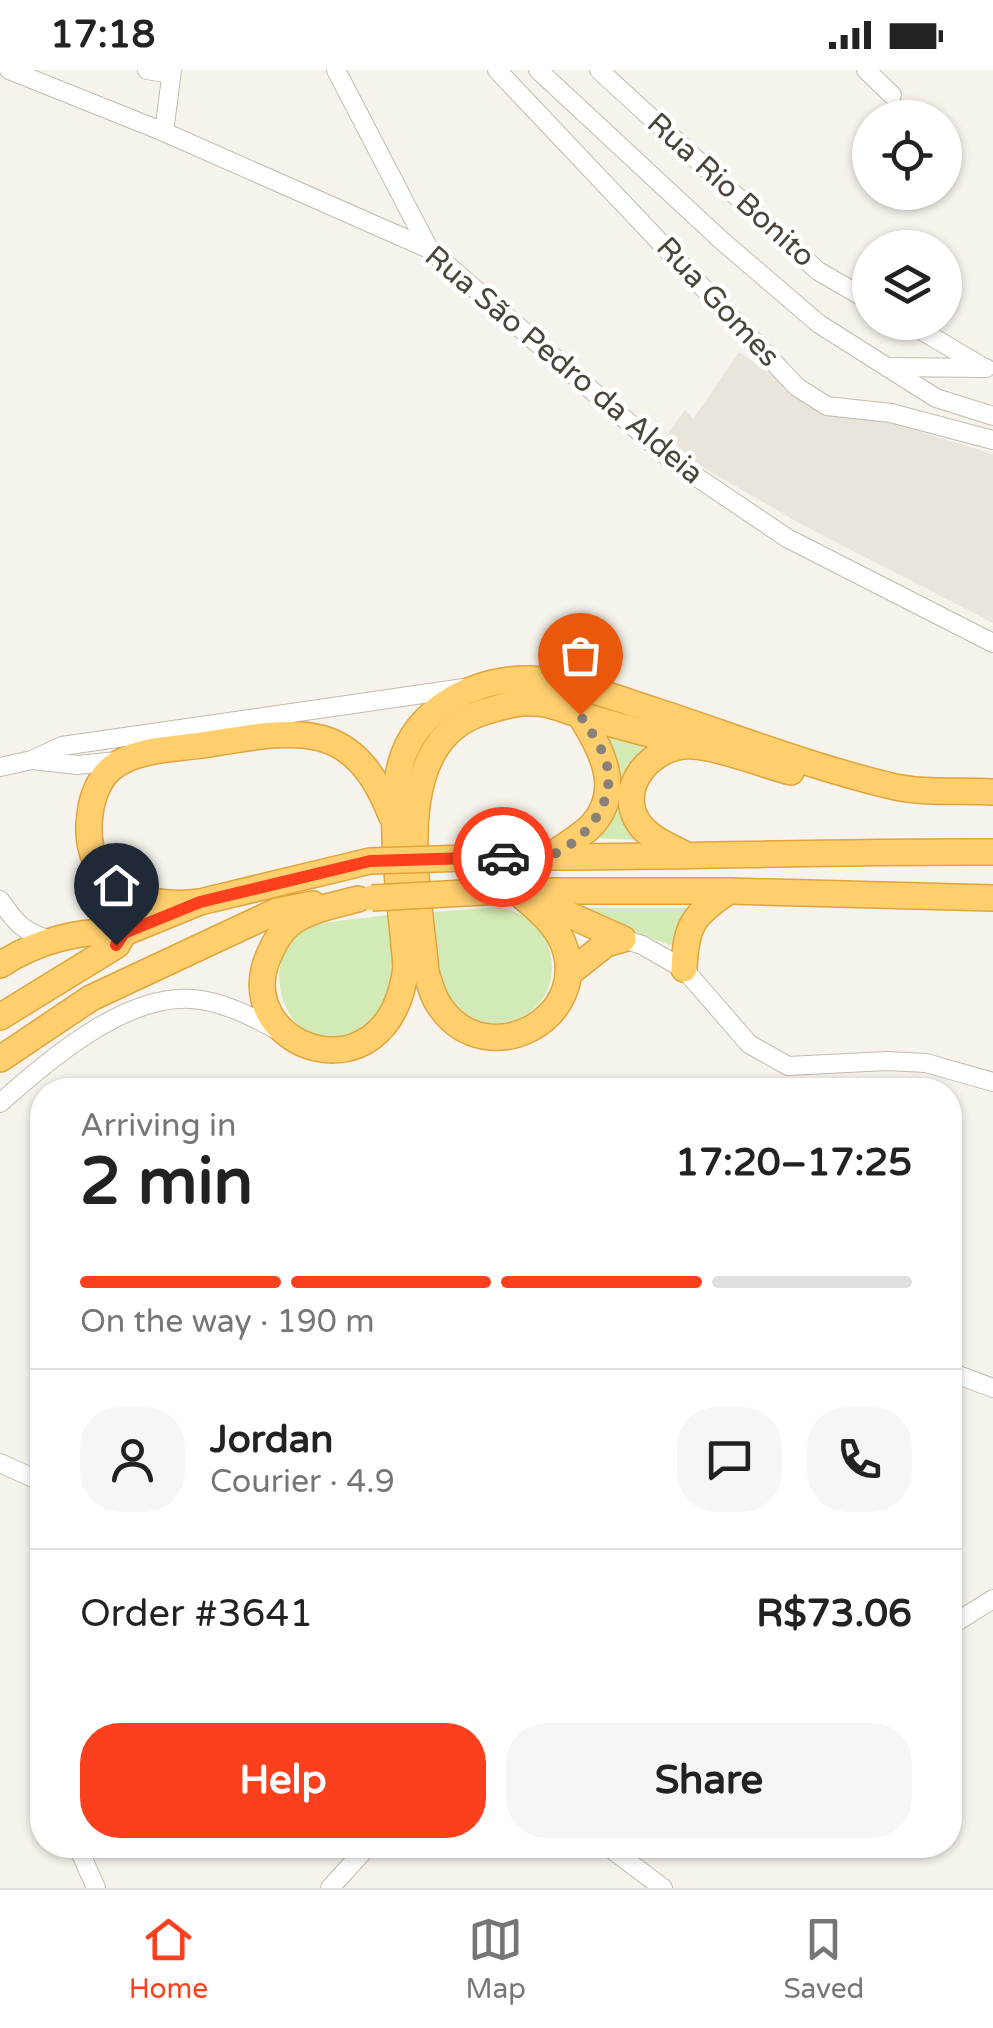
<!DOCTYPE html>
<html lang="en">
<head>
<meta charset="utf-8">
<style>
	body { margin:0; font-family:"Varela Round",sans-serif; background:#f6f6f6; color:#222; height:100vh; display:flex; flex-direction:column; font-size:38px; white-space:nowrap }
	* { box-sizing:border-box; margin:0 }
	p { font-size:32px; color:#767676 }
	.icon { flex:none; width:55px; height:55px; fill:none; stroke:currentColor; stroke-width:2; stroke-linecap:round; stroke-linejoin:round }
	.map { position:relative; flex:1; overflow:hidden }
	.panel { position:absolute; left:30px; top:1008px; width:932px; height:780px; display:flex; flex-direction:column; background:#fff; border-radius:40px; box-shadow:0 2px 8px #0004 }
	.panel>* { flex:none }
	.tools { position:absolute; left:852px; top:30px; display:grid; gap:20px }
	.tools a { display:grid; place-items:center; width:110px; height:110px; border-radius:50%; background:#fff; box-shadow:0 2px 8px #0004; font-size:50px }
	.pin { position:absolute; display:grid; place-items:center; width:85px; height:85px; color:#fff; margin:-102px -42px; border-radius:50% 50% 50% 0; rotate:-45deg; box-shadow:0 0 10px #0007 }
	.pin .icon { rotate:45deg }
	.courier { position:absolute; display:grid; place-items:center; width:100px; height:100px; margin:-50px; border:8px solid #fc3f1d; border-radius:50%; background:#fff; color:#222; box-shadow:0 2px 12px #0007 }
	.head em { font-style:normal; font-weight:800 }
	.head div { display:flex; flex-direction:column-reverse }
	.head { display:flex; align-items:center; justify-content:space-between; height:170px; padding:0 50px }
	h1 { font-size:65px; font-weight:800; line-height:75px }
	.bar { display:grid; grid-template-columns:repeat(4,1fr); gap:15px 10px; align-content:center; height:120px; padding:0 50px }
	.bar i { height:12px; border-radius:8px; background:#e0e0e0 }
	.bar .active { background:#fc3f1d }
	.bar p { grid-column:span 4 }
	.line { display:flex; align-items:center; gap:25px; padding:0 50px; border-top:2px solid #e0e0e0 }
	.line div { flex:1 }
	.round { display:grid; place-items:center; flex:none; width:105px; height:105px; border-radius:40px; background:#f6f6f6 }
	.cta { display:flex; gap:20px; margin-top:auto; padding:20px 50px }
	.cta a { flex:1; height:115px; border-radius:40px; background:#fc3f1d; color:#fff; font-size:40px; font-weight:800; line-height:115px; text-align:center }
	.cta a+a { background:#f6f6f6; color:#222 }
	.status { display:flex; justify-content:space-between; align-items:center; height:70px; padding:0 50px; background:#fff; direction:ltr }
	.status svg { height:28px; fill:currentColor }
	.menu { display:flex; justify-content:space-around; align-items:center; height:140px; border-top:2px solid #e0e0e0; background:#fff; font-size:28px; color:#767676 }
	.menu a { display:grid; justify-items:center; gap:5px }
	.menu .active { color:#fc3f1d }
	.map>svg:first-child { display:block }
	.residential { fill:#eae5da }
	.green { fill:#d2eab5 }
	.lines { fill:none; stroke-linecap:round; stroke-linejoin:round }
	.minor-casing { stroke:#c2bbae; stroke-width:20 }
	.highway-casing { stroke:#e0a43c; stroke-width:28 }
	.minor { stroke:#fff; stroke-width:18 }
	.highway { stroke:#ffcf6e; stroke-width:25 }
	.highway-bridge-casing { stroke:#e0a43c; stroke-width:28; stroke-linecap:butt }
	.highway-bridge { stroke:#ffcf6e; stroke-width:25 }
	.done { stroke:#878178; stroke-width:10; stroke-dasharray:0 18 }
	.route { stroke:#fc3f1d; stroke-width:12 }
	.labels { text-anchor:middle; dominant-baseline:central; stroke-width:9; stroke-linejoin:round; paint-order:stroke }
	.street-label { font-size:30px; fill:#4b4439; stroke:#fff }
</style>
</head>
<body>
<div class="status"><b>17:18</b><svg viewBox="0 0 49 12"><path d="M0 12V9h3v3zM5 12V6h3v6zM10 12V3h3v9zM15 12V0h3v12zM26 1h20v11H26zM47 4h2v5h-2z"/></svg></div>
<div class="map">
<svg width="993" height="1818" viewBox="0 0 993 1818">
	<rect width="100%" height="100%" fill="#f6f3ec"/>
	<!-- residential -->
	<path class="residential" d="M739,282L835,347L882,350L993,384V553L799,453L704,398L664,369L685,340L693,349Z"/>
	<!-- green -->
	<g class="green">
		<path d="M603,660L661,678L638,690V770L594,768C619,718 629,714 603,660Z"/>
		<path d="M500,837C509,840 520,843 528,849C542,857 549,872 551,887C562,957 463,982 440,910C433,890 435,863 432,842Z"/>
		<path d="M579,838H688L672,876L579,841Z"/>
		<path d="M388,845C390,869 397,898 391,922C383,954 332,981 304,960C271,935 269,873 311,857C334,849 364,849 388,845Z"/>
	</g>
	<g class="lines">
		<defs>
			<g id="minor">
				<path d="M9,0L164,62L429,179L673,391L787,468L993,573"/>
				<path d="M147,0L171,4"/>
				<path d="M336,0L429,179"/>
				<path d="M497,0L797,317L827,336L891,343L993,370"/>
				<path d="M538,0L721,170L819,254L936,328L993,346"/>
				<path d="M599,0L818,201L870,231"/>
				<path d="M866,0L892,25"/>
				<path d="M164,62L172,0"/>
				<path d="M907,252L983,297"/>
				<path d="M887,297L986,298"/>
				<path d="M32,690L62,676L464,618"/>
				<path d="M0,697L32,690L77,695L118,691"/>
				<path d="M0,830C15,852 24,863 51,870"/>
				<path d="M623,869L642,875L684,899L749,974L788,996L887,991L926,993L993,1012"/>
				<path d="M0,1033C48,991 124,924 192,929C222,931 253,947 279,961"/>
				<path d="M950,1302L993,1318"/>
				<path d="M0,1393L42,1412"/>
				<path d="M950,1556L993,1529"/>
				<path d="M77,1775L96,1818"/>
				<path d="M606,1775L663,1818"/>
				<path d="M330,1818L369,1775"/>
			</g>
			<g id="highway">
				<path d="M686,785C670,776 651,769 640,755C613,718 653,673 693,676C719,677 764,695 791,702"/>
				<path d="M500,787C665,788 829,781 993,782"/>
				<path d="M548,787C562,777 581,767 593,754C624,718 600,678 580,645"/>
				<path d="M508,821H729L993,828"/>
				<path d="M516,821C533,836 554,851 563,873C593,948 488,1004 441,938C433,928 430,914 426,902C420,825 384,673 484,642C503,636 524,630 544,634C557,636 569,642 581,645C617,656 654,665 691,675"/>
				<path d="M358,829C339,834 316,838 299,848C285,855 276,869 270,883C225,976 389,1038 406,897C402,841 386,745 401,693C416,638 477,607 531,609C574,611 615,628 656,641C732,666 809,696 887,715C920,724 959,720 993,722"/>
				<path d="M534,829L623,869"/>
				<path d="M200,832C140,840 80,814 90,744C92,727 99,708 113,697C137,679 173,679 202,675C292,661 352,644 391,745"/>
				<path d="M0,895C35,872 82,858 124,863"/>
				<path d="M684,899C686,855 692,846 729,821"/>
				<path d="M568,904L606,874L623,869"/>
				<path d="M0,947L117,875L124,863L200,832L370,791"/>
				<path d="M0,989L91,928L277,841L313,834"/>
			</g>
		</defs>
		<!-- minor casing -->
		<use href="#minor" class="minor-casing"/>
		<!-- highway casing -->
		<use href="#highway" class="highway-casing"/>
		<!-- minor -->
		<use href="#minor" class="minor"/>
		<!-- highway -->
		<use href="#highway" class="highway"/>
		<defs>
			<g id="highway-bridge">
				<path d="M370,791L500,787"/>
				<path d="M372,828L502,821"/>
			</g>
		</defs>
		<!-- highway-bridge casing -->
		<use href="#highway-bridge" class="highway-bridge-casing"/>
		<!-- highway-bridge -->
		<use href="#highway-bridge" class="highway-bridge"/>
	</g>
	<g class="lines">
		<!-- done -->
		<path class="done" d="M503,787C516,787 538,791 550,786C582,773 613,737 608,701C605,680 591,662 580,645"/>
		<!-- route -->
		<path class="route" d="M116,875L124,863L200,832L370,791L503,787"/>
	</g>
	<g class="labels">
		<!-- street labels -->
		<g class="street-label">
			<text transform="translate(731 120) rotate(42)">Rua Rio Bonito</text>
			<text transform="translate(718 232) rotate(47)">Rua Gomes</text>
			<text transform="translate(564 295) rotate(40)">Rua São Pedro da Aldeia</text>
		</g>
	</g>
</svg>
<div class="tools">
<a><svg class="icon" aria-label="locate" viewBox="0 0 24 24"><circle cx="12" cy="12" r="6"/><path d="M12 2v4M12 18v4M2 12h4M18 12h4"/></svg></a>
<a><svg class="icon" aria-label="layers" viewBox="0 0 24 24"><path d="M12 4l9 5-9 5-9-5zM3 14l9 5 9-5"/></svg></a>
</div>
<div class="pin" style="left:580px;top:645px;background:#ea580c"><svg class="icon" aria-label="bag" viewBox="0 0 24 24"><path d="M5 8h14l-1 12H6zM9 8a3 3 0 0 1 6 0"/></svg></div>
<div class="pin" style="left:116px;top:875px;background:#1f2937"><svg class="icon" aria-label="home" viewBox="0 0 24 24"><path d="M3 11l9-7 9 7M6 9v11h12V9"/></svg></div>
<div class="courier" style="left:503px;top:787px"><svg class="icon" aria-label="car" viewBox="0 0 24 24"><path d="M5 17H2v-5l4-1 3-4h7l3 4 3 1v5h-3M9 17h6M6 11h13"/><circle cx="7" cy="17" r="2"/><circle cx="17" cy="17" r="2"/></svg></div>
<section class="panel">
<div class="head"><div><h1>2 min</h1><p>Arriving in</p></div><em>17:20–17:25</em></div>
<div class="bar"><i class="active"></i><i class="active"></i><i class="active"></i><i></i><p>On the way · 190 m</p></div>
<div class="line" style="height:180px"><a class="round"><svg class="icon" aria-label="person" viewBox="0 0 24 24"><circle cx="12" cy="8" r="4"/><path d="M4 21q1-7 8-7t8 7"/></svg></a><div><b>Jordan</b><p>Courier · 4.9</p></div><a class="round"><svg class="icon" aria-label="chat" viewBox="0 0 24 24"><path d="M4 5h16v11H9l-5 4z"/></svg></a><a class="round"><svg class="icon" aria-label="phone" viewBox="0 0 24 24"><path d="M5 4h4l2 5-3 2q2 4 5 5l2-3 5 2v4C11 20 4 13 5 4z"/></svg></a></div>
<div class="line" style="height:130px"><div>Order #3641</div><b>R$73.06</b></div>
<div class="cta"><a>Help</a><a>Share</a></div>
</section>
</div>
<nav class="menu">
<a class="active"><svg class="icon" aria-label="home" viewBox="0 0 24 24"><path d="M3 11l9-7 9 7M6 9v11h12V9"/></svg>Home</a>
<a><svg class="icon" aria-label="map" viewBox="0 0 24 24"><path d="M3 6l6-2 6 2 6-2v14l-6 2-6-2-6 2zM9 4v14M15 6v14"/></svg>Map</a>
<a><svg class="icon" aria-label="saved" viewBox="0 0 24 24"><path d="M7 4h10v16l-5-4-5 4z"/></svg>Saved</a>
</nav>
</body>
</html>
